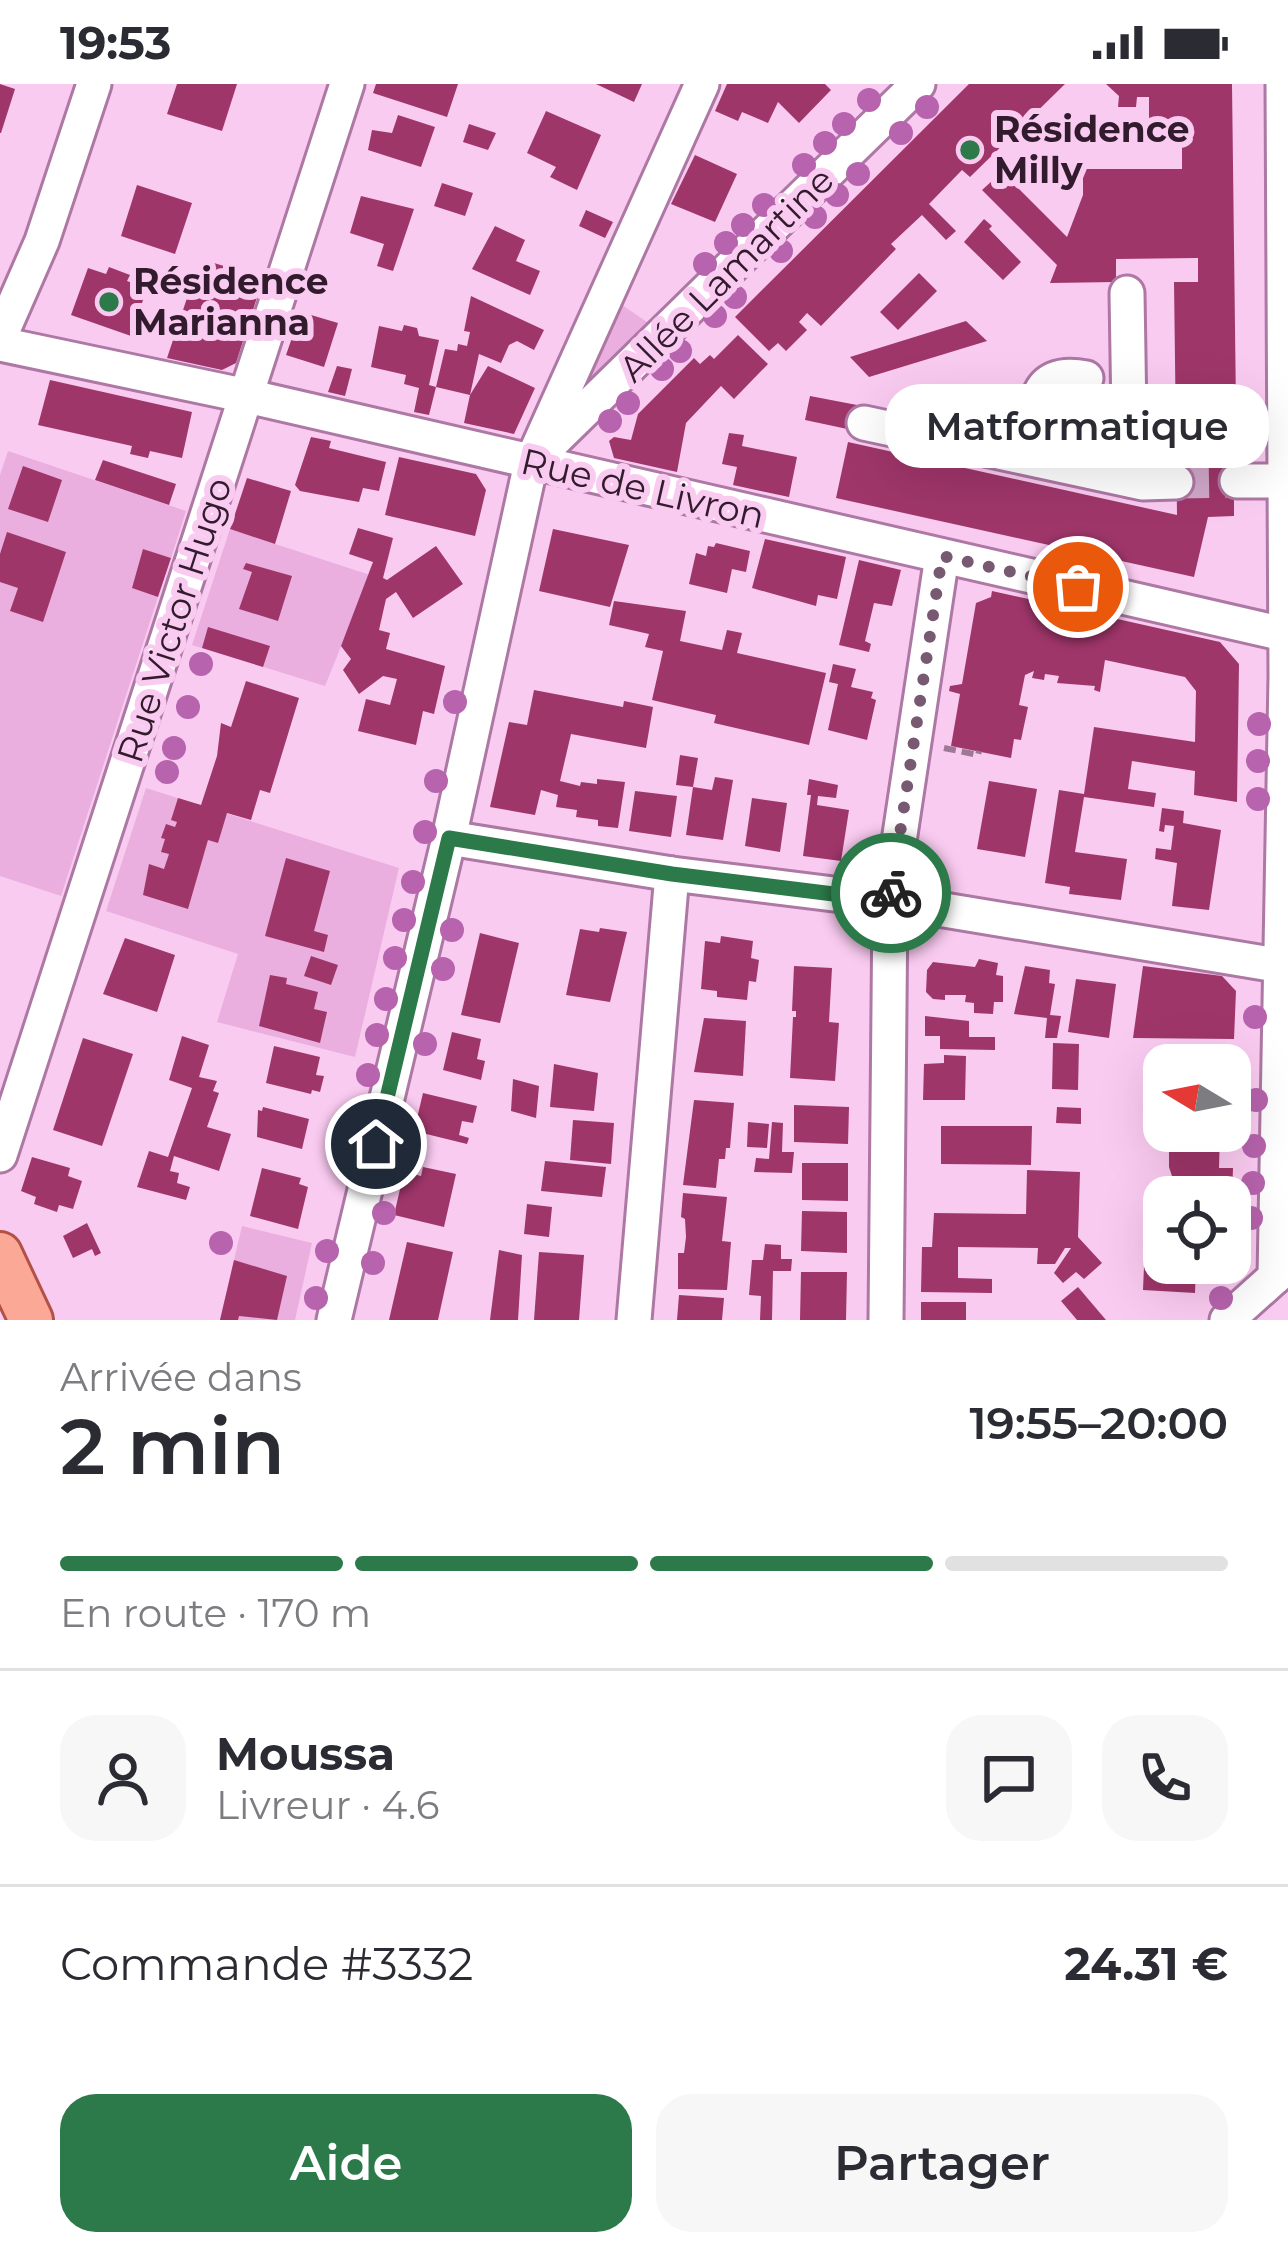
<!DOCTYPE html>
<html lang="fr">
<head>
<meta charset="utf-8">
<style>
	body { margin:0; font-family:Montserrat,sans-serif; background:#f7f7f7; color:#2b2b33; height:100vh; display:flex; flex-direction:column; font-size:45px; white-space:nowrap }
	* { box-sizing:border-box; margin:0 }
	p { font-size:39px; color:#7c7c81 }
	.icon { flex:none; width:66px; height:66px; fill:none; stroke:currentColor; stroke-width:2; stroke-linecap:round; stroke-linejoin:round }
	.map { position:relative; height:1236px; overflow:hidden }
	.panel { display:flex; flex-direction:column; background:#fff; flex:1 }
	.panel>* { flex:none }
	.needle { width:78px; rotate:280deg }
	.tools { position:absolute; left:1143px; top:960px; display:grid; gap:24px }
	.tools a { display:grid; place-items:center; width:108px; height:108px; border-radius:24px; background:#fff; box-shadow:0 12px 48px #0002; font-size:60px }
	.pin { position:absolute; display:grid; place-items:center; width:102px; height:102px; color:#fff; margin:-51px; border:6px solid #fff; border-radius:50%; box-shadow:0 3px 12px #0007 }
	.courier { position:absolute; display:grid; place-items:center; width:120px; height:120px; margin:-60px; border:9px solid #2c7949; border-radius:50%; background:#fff; color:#222; box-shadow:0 3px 15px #0007 }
	.bubble { position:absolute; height:84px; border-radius:36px; background:#fff; box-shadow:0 12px 48px #0002; font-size:39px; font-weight:600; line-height:84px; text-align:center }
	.summary em { font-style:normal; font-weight:600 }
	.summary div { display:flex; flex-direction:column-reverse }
	.summary { display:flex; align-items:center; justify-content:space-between; height:204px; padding:0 60px }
	h1 { font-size:78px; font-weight:600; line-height:90px }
	.bar { display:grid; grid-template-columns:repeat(4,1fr); gap:18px 12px; align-content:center; height:144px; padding:0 60px }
	.bar i { height:15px; border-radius:9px; background:#e1e1e2 }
	.bar .active { background:#2c7949 }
	.bar p { grid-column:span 4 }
	.line { display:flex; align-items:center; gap:30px; padding:0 60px; border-top:3px solid #e1e1e2 }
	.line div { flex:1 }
	.round { display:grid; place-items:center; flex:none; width:126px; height:126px; border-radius:36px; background:#f7f7f7 }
	.cta { display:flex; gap:24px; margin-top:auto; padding:24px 60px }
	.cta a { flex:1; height:138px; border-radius:36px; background:#2c7949; color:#fff; font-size:48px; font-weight:600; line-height:138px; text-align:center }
	.cta a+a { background:#f7f7f7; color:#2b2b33 }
	.status { display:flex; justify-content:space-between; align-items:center; height:84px; padding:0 60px; background:#fff; direction:ltr }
	.status svg { height:33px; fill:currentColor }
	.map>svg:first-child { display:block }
	.green { fill:#eaafdf }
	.building { fill:#9f366a }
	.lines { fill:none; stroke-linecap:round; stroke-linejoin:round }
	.minor-tunnel { stroke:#d2a8ca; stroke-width:33; stroke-dasharray:33 16; stroke-linecap:butt }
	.minor-casing { stroke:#ad78a4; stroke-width:39 }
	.major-casing { stroke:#b25145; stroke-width:48 }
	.path { stroke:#9d7996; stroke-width:6; stroke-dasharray:12 6; stroke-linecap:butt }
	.minor { stroke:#fff; stroke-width:33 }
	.major { stroke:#fba897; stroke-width:42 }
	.tree { fill:#b763ad }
	.done { stroke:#775972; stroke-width:12; stroke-dasharray:0 21.6 }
	.route { stroke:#2c7949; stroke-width:15 }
	.poi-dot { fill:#2c7949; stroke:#facbf1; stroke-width:4.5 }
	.labels { text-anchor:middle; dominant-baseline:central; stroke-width:12; stroke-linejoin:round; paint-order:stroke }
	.poi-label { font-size:36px; font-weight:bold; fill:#311b2d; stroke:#facbf1; text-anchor:start }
	.street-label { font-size:36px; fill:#311b2d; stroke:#facbf1 }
</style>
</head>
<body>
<div class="status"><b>19:53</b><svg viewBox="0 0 49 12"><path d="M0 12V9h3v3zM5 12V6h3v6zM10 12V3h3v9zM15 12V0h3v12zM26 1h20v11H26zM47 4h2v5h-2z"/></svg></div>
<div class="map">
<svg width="1288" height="1236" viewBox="0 0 1288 1236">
	<rect width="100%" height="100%" fill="#facbf1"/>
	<!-- green -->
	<g class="green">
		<path d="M612,214L660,247L584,321L569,310Z"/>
		<path d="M8,367L186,427L171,474L143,465L133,504L158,513L61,812L0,792V391Z"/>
		<path d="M230,445L370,491L325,602L192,561Z"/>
		<path d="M146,704L399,784L355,973L217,938L238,870L106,827Z"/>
		<path d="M242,1142L312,1159L295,1236H220Z"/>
	</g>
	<!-- building -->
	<g class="building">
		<path d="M0,0L15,5L1,49H0Z"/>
		<path d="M177,0H237L222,47L167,30Z"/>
		<path d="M376,0H458L447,33L373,9Z"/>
		<path d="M596,0H642L634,18Z"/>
		<path d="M727,0H825L831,6L799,39L778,18L768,39L742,28L738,37L715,27Z"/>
		<path d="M969,0H1065L970,93L962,86L929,120L956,147L946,156L922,131L891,160L896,165L821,242L807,229L799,238L807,246L786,267L778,259L769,267L735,233Z"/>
		<path d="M1106,0H1232L1237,405L1234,406V432L1208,433L1194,493L836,414L848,358L1177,431L1174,198H1198V174L1116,175V198L1050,199L1057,181L982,106L1002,88L1067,153L1083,111V85H1182V35H1149V13H1137L1136,23H1118L1119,12Z"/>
		<path d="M546,27L601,51L577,106L550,93L556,83L527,69Z"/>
		<path d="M398,31L435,43L421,83L368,66L372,46L392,49Z"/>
		<path d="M469,40L496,49L488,66L463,58Z"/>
		<path d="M695,71L737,90L715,138L671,120Z"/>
		<path d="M442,99L473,109L465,132L434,122Z"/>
		<path d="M137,101L192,119L175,170L121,152Z"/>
		<path d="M361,112L414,125L393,187L377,182L384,160L350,149Z"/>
		<path d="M586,126L613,138L605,154L579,142Z"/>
		<path d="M984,135L992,142L989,145L1021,178L1003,196L964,158Z"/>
		<path d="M495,142L525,156L516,177L540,187L530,211L472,185Z"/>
		<path d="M214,179L237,186L234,196L260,204L236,279L222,286L167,274L193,196L207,200Z"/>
		<path d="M109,183L130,191L127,197L147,204L131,252L71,231L88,184L106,190Z"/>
		<path d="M919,189L937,207L898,246L880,228Z"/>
		<path d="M471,212L544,246L534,266L517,257L509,261L501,279L479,270L470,311L488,282L535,304L514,350L464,339L470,311L436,303L445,265L457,267L458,260L467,262L470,248L464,247Z"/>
		<path d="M301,228L338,239L324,283L286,271Z"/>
		<path d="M966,237L987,257L869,293L850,273Z"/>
		<path d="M404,241L417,244L419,252L439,256L429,301L436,303L429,331L414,328L419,304L404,300L406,291L371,283L379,242L402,247Z"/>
		<path d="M738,251L768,280L734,315L721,302L686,339L677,388L614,374L609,357L614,353L631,356L638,330L694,274L700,280L710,271L714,275Z"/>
		<path d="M337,282L352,285L345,312L328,308Z"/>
		<path d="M50,296L192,328L182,374L150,367L148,374L130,370L132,362L38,341Z"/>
		<path d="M810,312L857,321L852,346L805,336Z"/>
		<path d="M729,349L744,351L742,362L797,373L789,413L733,401L737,383L722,380Z"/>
		<path d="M311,353L331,357L329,364L386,378L379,407L363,404L359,418L300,407L295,401Z"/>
		<path d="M399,373L476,390L486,406L475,452L385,431Z"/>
		<path d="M103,376L176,400L169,421L95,396Z"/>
		<path d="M23,382L62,396L48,438L8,425Z"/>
		<path d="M247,394L291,407L275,460L230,445Z"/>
		<path d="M358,444L393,454L383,494L387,496L436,462L463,500L413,534L396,508L386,515L379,546L390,549L386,565L445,582L434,630L423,627L416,661L358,647L366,615L390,621L397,595L383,592L359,610L343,586L351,575L341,562L373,478L349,470Z"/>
		<path d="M553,445L629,461L610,523L539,507Z"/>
		<path d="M7,448L66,468L43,538L10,527L18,504L0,498V470Z"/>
		<path d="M765,455L846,473L837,515L818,511L816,522L752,504Z"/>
		<path d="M716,459L750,467L746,488L732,485L727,509L689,500L696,469L706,472L708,462L714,463Z"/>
		<path d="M143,465L171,474L158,513L132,504Z"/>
		<path d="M859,476L901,486L892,522L874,519L865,557L871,560L869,568L839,561Z"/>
		<path d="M246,479L292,492L278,537L239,525L252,488L243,485Z"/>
		<path d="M992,507L1220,558L1239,580L1237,718L1194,711L1195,687L1132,677L1128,705L1156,709L1154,723L1084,713L1075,768L1127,775L1121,816L1069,810L1070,803L1045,799L1059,706L1084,710L1094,643L1195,658L1196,607L1185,593L1105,576L1100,608L1094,606L1095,602L1057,599L1059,592L1045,590L1044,596L1032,594L1034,587L1025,591L1019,621L1028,623L1021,656L1014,655L1011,674L951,662L960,610L949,607L950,602L962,600L976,519L991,513Z"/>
		<path d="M614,517L686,527L680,557L722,566L727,546L742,549L737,569L826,589L809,661L714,639L716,631L652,616L663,567L645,563L649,550L609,541Z"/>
		<path d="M208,543L270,562L263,583L202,564Z"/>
		<path d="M833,580L856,585L851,603L873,608L871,614L876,616L867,656L828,646L838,600L829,598Z"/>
		<path d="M246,597L299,614L270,709L260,706L251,736L227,729L218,759L208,756L188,825L143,811L149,780L164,785L169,770L161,768L165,755L161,754L166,740L175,743L177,738L171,736L178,714L201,721L217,672L221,639L231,643Z"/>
		<path d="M534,606L623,623L624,617L653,623L646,664L571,650L560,697L580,702L581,698L597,700V695L625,698L618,744L598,742V736L576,733L577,726L556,723L558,711L541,706L535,731L490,723L509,638L527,641Z"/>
		<path d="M680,671L698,674L693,703L676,701Z"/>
		<path d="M715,693L733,696L723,756L686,751L693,703L712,706Z"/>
		<path d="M809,695L838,701L836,714L818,712L817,721L849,726L841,777L803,772L811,711H807Z"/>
		<path d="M989,697L1037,705L1025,773L977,765Z"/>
		<path d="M635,707L677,712L671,753L629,747Z"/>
		<path d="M752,714L787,719L780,768L745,762Z"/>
		<path d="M1162,724L1184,727L1183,739L1221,746L1209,826L1172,822L1177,779L1155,775L1156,764L1171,766L1174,742L1165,741L1164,748L1159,747Z"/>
		<path d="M286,774L330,787L314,847L328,851L324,868L265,852Z"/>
		<path d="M600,844L627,848L610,918L566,911L580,845L599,848Z"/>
		<path d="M480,849L519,859L500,939L461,931Z"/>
		<path d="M721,852L753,857L751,874L759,876L756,898L749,897L747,916L717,913V907L701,905L705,857L720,859Z"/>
		<path d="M125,854L175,871L157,928L103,910Z"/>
		<path d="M311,872L338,881L331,901L304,892Z"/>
		<path d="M979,875L998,879L996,891L1003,892V918H994L993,930L974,929V919L965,918L966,911H945V916L933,915L926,908L927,886L933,878L975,883Z"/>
		<path d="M794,882L832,884L829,938L839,939L835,997L790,994L793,933H796V927H792Z"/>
		<path d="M1025,882L1050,886L1049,899L1055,900L1050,931L1061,932L1057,954H1045L1047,934L1014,930Z"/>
		<path d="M1143,882L1222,892L1236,907L1234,955L1133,954Z"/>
		<path d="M270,891L287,894L286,900L318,908L314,925L327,928L320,959L259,942Z"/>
		<path d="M1076,895L1116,900L1109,954L1068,948Z"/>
		<path d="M925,932L969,937V953H995V966L940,965V952H925Z"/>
		<path d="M704,934L746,937L743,992L694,988Z"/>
		<path d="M452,948L481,955L477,975L485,977L481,996L443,986Z"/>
		<path d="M182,952L209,961L199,993L217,997L213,1007L219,1009L207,1043L231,1050L219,1087L174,1072L170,1087L179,1089L177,1099L190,1103L186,1116L137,1103L149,1067L168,1073L192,1004L169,996Z"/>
		<path d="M83,954L133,970L102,1062L53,1046Z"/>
		<path d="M1053,959L1079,960L1078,1006L1052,1005Z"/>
		<path d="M274,962L320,973L316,991L324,992L320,1008L312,1006L311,1010L266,999Z"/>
		<path d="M944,971L966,972L965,1016H923L924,980L944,979Z"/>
		<path d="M1169,972H1235L1234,1003H1230V981H1168Z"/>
		<path d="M554,980L598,989L594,1027L550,1023Z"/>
		<path d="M513,995L539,1002L536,1034L511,1027Z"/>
		<path d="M423,1009L477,1022L473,1039L462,1037L459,1051L469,1054L467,1060L414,1047Z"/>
		<path d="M694,1016L734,1019L730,1064H726L725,1075H719L716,1104L683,1101Z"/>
		<path d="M794,1021L849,1023L848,1060L794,1058Z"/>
		<path d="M263,1023L309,1035L302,1065L257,1053L258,1026L262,1027Z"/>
		<path d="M1057,1023L1081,1024V1040L1056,1039Z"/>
		<path d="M573,1036L614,1039L611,1080L570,1076Z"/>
		<path d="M748,1038L769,1040L767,1064L747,1063Z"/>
		<path d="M772,1038L783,1039L782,1068H794L792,1089L754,1088L756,1074L769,1075Z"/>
		<path d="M941,1042H1032L1031,1081L941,1080Z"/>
		<path d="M1169,1047H1220L1219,1084H1233L1232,1113H1189L1190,1093L1172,1092L1169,1083Z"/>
		<path d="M32,1073L70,1084L68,1092L82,1097L73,1125L59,1121L57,1128L34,1120L36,1113L21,1107Z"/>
		<path d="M545,1077L606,1083L602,1113L541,1107Z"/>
		<path d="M802,1079H848V1117L802,1116Z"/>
		<path d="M423,1083L456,1090L444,1143L394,1131L404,1088L421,1092Z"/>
		<path d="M262,1084L301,1094L299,1100L308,1103L298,1145L250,1132Z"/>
		<path d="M1027,1086L1080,1088L1078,1153L1102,1179L1084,1195L1076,1188L1063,1199L1054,1189L1071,1164H1065L1055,1180H1037L1038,1164L958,1163V1194L992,1195V1209L921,1208L922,1163H932L934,1129L1026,1130Z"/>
		<path d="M683,1109L727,1113L722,1157L731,1158L727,1206L678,1205V1169H684L686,1153L685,1135L681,1133Z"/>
		<path d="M527,1120L552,1123L549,1153L524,1150Z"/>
		<path d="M802,1127L847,1128V1169L801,1167Z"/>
		<path d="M87,1139L101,1169L95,1172L92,1165L73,1174L63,1152Z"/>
		<path d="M407,1158L453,1168L438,1236H389Z"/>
		<path d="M765,1160L781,1161V1175H792L791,1187H773L772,1236H760L761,1212L749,1211L752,1176H763Z"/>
		<path d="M1145,1160L1164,1161V1179L1196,1183L1195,1209L1143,1206Z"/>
		<path d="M499,1166L522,1171L518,1236H490Z"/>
		<path d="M539,1168L584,1171L579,1236H534Z"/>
		<path d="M234,1176L287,1192L277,1236L239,1232L238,1236H220Z"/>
		<path d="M801,1188H847L846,1236H800Z"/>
		<path d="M1078,1203L1106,1236H1077L1061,1217Z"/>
		<path d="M679,1211L724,1214L722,1236H677Z"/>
		<rect x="921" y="1218" width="45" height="18"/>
	</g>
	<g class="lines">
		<!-- minor-tunnel -->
		<path class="minor-tunnel" d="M1176,398L1237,397"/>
		<defs>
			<g id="minor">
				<path d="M1127,209L1130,396"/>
				<path d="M0,253L42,157L94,0"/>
				<path d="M0,260L247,312L1288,551"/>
				<path d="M864,339L1143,399L1176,398"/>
				<path d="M541,369L918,0"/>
				<path d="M1038,376C1035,336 1025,282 1086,294"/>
				<path d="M1237,397H1284"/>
				<path d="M449,754L672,790L890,817L1283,882"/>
				<path d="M0,1071L347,0"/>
				<path d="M1275,1193L1286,592L1283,0"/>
				<path d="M334,1236L449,754L531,379L702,0"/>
				<path d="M634,1236L672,790"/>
				<path d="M886,1236L890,817L942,472"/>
				<path d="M1227,1236L1275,1193"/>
			</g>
			<path id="major" d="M0,1170L31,1236"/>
		</defs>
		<!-- minor casing -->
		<use href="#minor" class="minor-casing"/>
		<!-- major casing -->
		<use href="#major" class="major-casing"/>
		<!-- path -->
		<path class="path" d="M944,664L978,671L979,667"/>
		<!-- minor -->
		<use href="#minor" class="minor"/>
		<!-- major -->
		<use href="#major" class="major"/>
	</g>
	<!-- trees -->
	<g class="tree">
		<circle cx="869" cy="16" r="12"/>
		<circle cx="927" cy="23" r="12"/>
		<circle cx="844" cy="40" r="12"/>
		<circle cx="901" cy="49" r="12"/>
		<circle cx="825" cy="59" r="12"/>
		<circle cx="804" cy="81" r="12"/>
		<circle cx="858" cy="90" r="12"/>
		<circle cx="837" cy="111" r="12"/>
		<circle cx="764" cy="121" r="12"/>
		<circle cx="815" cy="133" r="12"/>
		<circle cx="743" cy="141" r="12"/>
		<circle cx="726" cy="159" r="12"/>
		<circle cx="781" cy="167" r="12"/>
		<circle cx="705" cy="180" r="12"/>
		<circle cx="735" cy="213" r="12"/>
		<circle cx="715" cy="232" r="12"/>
		<circle cx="680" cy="267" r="12"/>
		<circle cx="662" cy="285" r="12"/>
		<circle cx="628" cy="319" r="12"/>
		<circle cx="610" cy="337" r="12"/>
		<circle cx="201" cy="580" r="12"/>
		<circle cx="455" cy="618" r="12"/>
		<circle cx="188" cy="623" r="12"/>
		<circle cx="1259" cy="640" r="12"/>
		<circle cx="174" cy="664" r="12"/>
		<circle cx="1258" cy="677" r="12"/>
		<circle cx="167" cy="688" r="12"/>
		<circle cx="436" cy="697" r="12"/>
		<circle cx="1258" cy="715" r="12"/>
		<circle cx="425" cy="748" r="12"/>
		<circle cx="413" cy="798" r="12"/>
		<circle cx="404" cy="836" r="12"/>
		<circle cx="452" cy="846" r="12"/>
		<circle cx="395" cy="874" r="12"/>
		<circle cx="443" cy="885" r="12"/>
		<circle cx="386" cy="915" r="12"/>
		<circle cx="1255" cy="933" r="12"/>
		<circle cx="377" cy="951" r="12"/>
		<circle cx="425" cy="960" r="12"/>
		<circle cx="368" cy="991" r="12"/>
		<circle cx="1256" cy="1016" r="12"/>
		<circle cx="357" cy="1035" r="12"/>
		<circle cx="404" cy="1048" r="12"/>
		<circle cx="1254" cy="1062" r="12"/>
		<circle cx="395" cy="1085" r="12"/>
		<circle cx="1253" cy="1099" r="12"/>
		<circle cx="384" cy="1129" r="12"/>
		<circle cx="1251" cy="1134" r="12"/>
		<circle cx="221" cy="1159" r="12"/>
		<circle cx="327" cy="1167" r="12"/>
		<circle cx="373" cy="1179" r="12"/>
		<circle cx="316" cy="1214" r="12"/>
		<circle cx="1221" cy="1214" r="12"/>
	</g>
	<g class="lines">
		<!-- done -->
		<path class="done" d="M891,809L942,472L1078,503"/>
		<!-- route -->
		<path class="route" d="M376,1060L449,754L672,790L890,817L891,809"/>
	</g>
	<!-- markers -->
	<g class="poi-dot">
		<circle cx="970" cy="66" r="12"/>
		<circle cx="109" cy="218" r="12"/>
	</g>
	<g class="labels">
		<!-- poi labels -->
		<g class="poi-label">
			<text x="994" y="45">Résidence<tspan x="994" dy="41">Milly</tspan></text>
			<text x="133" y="197">Résidence<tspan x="133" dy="41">Marianna</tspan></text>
		</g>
		<!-- street labels -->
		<g class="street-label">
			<text transform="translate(726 190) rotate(-45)">Allée Lamartine</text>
			<text transform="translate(643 404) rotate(13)">Rue de Livron</text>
			<text transform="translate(174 536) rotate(-72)">Rue Victor Hugo</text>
		</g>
	</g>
</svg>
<div class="tools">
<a><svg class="needle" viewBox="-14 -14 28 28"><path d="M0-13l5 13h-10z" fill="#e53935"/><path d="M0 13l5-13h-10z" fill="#7c7c81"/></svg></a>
<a><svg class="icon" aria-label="locate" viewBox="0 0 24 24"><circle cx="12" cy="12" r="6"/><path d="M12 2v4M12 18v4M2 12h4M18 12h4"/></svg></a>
</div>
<div class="pin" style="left:1078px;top:503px;background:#ea580c"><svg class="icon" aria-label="bag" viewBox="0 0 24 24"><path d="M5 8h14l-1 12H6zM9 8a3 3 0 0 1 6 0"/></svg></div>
<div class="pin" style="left:376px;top:1060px;background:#1f2937"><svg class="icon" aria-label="home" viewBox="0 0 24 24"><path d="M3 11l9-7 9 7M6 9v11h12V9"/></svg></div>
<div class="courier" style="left:891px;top:809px"><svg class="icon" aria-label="bike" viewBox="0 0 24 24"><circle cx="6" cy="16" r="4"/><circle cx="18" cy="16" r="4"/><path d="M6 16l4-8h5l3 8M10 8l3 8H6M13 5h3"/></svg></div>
<div class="bubble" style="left:885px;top:300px;width:384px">Matformatique</div>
</div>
<section class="panel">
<div class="summary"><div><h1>2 min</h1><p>Arrivée dans</p></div><em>19:55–20:00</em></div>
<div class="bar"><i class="active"></i><i class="active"></i><i class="active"></i><i></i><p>En route · 170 m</p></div>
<div class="line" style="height:216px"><a class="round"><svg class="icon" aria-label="person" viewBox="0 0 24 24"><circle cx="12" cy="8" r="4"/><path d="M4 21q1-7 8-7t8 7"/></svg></a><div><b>Moussa</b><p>Livreur · 4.6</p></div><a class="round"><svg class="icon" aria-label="chat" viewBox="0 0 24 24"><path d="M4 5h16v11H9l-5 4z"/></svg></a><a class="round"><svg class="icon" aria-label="phone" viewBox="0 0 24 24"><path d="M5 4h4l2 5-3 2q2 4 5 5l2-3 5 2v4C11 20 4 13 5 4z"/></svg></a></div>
<div class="line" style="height:156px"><div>Commande #3332</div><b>24.31 €</b></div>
<div class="cta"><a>Aide</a><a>Partager</a></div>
</section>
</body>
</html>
